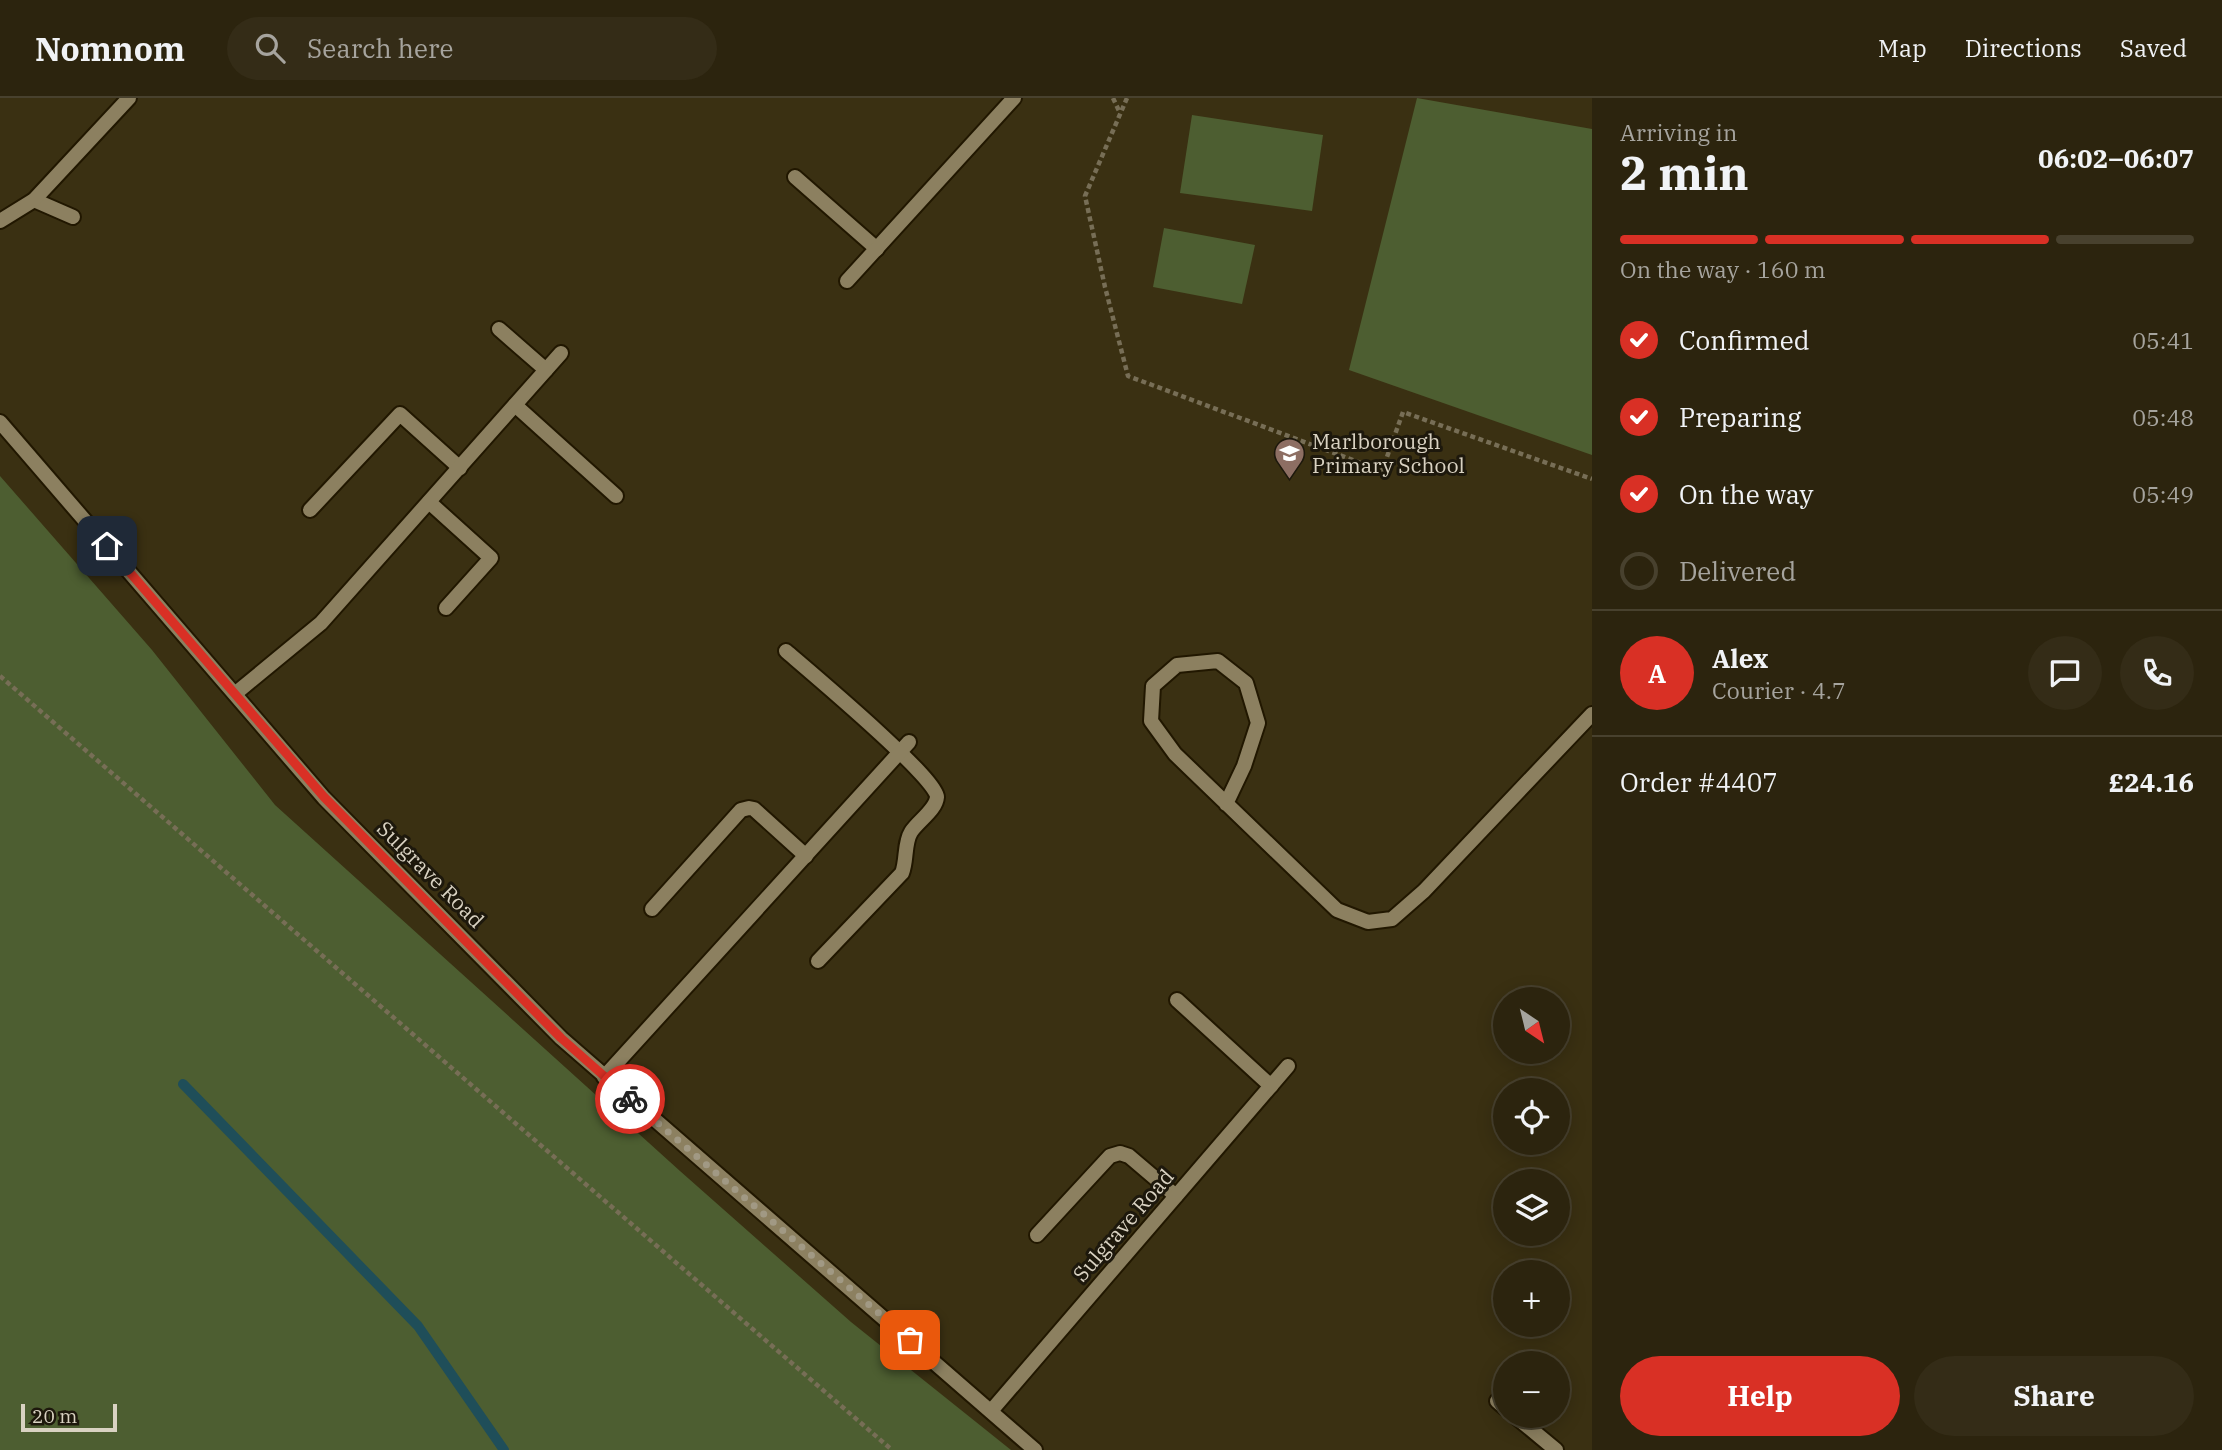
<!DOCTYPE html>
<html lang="en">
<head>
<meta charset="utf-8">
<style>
	body { margin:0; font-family:"IBM Plex Serif",serif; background:#342c17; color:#f1f3f6; height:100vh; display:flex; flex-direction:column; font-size:26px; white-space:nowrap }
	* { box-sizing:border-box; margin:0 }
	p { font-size:23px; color:#a6a49e }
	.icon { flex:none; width:38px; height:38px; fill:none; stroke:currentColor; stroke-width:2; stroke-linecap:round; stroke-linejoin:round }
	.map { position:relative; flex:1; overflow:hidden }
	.side { display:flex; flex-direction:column; background:#2c240e; width:630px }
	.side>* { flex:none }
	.needle { width:46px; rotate:145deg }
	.fabs { position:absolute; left:1493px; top:889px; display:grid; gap:14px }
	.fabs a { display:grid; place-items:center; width:77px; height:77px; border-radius:50%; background:#2c240e; box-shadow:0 4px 18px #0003,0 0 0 2px #48412e; font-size:35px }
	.scale { position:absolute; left:21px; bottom:18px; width:96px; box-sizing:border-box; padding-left:7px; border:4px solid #d9d2c2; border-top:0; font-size:19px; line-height:24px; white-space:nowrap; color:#d9d2c2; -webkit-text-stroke:5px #1d180c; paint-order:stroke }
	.pin { position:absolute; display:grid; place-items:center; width:60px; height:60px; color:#fff; margin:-30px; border-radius:14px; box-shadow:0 4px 10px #0006 }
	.courier { position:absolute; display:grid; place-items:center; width:70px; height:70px; margin:-35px; border:5px solid #d93025; border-radius:50%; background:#fff; color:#222; box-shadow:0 2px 9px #0007 }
	.overview em { font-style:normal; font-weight:700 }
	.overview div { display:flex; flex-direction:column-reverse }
	.overview { display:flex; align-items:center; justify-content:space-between; height:119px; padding:0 28px }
	h1 { font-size:46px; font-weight:700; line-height:52px }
	.bar { display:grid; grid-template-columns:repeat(4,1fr); gap:10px 7px; align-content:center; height:84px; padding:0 28px }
	.bar i { height:9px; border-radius:5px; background:#48412e }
	.bar .on { background:#d93025 }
	.bar p { grid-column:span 4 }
	.line { display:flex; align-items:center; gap:18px; padding:0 28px; border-top:2px solid #48412e }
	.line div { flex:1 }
	.round { display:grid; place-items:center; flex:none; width:74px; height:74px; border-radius:37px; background:#342c17 }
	ol { padding:0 28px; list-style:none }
	li { display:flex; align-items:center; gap:21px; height:77px }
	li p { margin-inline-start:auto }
	li .icon { padding:7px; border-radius:50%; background:#d93025; color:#fff; stroke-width:4 }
	li:last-child { color:#a6a49e }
	li i { width:38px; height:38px; border:4px solid #48412e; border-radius:50% }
	.primary-button { display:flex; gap:14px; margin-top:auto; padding:14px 28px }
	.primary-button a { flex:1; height:80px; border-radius:42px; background:#d93025; color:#fff; font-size:28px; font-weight:700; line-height:80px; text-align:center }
	.primary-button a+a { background:#342c17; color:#f1f3f6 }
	header { display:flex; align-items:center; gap:42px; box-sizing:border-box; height:98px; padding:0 35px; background:#2c240e; border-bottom:2px solid #48412e }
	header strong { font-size:33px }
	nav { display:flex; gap:38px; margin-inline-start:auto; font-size:24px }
	.search { width:490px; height:63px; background:#342c17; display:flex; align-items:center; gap:18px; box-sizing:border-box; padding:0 24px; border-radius:38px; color:#a6a49e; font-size:26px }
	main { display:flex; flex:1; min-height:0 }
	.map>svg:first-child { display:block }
	.green { fill:#4d5e31 }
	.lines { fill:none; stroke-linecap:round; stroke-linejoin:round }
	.stream { stroke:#1f4e59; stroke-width:10 }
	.service-casing { stroke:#211700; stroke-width:18 }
	.minor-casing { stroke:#211700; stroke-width:18 }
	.tertiary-casing { stroke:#211700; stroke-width:18 }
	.path { stroke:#776e56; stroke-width:4.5; stroke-dasharray:5 3.5; stroke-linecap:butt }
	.service { stroke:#8c8060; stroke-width:14 }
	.minor { stroke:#8c8060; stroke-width:14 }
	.tertiary { stroke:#8c8060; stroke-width:14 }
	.done { stroke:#a19984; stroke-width:7; stroke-dasharray:0 12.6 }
	.route { stroke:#d93025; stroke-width:9 }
	.labels { text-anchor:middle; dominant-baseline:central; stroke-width:6; stroke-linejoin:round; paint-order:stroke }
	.poi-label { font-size:21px; fill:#d9d2c2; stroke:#1d180c; text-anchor:start }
	.street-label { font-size:21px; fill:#d9d2c2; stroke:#1d180c }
</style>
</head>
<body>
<header>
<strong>Nomnom</strong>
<div class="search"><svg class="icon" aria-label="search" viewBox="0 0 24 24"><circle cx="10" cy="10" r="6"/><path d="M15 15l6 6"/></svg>Search here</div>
<nav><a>Map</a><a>Directions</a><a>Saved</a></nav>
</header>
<main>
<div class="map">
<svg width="1592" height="1352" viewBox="0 0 1592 1352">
	<rect width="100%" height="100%" fill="#3a3012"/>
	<!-- green -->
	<g class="green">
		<path d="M1417,0L1592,31V357L1349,272Z"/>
		<path d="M1192,17L1323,37L1312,113L1180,95Z"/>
		<path d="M1164,130L1255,147L1242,206L1153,189Z"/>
		<path d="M0,378L152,552L275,707L680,1073L851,1224L1011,1352H0Z"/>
	</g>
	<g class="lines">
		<!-- stream -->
		<path class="stream" d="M183,986L418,1228L504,1352"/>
		<defs>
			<g id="service">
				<path d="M795,79L877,151"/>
				<path d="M34,102L73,119"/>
				<path d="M499,231L546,272"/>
				<path d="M515,307L616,398"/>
				<path d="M429,404L491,460L446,510"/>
				<path d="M310,412L400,316L460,370"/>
				<path d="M786,553C808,572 938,681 937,699C936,712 918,723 911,734C904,745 907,763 902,775L818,863"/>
				<path d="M1226,706L1244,668L1258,625L1246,585L1218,563L1177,567L1153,588L1151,623L1175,656L1337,812L1368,824L1392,821L1424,793L1592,616"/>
				<path d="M652,811L741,712L749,710L754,711L806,758"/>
				<path d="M1177,902L1271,988"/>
				<path d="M1037,1137L1110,1058L1120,1055L1129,1058L1176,1098"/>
			</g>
			<g id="minor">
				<path d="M0,123L34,102L129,0"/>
				<path d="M847,183L1014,0"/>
				<path d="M236,595L321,525L561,255"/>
				<path d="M604,979L909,644"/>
				<path d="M1497,1303L1505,1310"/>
				<path d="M991,1313L1288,968"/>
				<path d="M1515,1318L1556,1352"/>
			</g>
			<path id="tertiary" d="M0,324L324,700L561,940L1035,1352"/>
		</defs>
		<!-- service casing -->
		<use href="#service" class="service-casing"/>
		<!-- minor casing -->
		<use href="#minor" class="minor-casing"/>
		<!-- tertiary casing -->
		<use href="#tertiary" class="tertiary-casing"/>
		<!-- path -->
		<g class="path">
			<path d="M1113,0L1120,15"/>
			<path d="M1127,0L1085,98L1105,189L1128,278L1382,373L1403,314L1592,381"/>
			<path d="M0,578L892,1352"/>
		</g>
		<!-- service -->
		<use href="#service" class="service"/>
		<!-- minor -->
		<use href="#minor" class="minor"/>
		<!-- tertiary -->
		<use href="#tertiary" class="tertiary"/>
	</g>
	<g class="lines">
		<!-- done -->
		<path class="done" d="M630,1001L910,1242"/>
		<!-- route -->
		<path class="route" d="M107,448L324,699L561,940L630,1001"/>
	</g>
	<!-- icons -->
	<defs>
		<symbol id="school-pin" viewBox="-11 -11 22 30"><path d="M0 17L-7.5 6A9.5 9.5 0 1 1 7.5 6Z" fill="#8d6e63" stroke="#1d180c"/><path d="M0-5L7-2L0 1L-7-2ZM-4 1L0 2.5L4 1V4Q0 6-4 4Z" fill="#fff"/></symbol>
	</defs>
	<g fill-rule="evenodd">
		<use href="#school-pin" x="1272" y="338" width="35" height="47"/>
	</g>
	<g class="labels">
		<!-- poi labels -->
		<g class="poi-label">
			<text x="1312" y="343">Marlborough<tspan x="1312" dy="24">Primary School</tspan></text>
		</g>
		<!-- street labels -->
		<g class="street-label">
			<text transform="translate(431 776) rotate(45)">Sulgrave Road</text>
			<text transform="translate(1123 1127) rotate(-49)">Sulgrave Road</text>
		</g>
	</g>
</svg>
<div class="fabs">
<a><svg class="needle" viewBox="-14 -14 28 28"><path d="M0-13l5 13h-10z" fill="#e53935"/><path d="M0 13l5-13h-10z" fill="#a6a49e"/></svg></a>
<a><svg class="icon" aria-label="locate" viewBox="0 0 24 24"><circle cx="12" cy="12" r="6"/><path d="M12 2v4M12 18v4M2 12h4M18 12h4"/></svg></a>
<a><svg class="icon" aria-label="layers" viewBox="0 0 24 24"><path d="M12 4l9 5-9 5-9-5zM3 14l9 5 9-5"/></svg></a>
<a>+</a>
<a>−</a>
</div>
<div class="scale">20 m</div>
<div class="pin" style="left:910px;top:1242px;background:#ea580c"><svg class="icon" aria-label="bag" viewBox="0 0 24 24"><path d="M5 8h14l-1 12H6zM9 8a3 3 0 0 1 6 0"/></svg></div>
<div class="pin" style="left:107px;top:448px;background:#1f2937"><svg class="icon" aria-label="home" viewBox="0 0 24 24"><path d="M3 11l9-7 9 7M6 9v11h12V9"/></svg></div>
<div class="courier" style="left:630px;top:1001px"><svg class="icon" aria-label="bike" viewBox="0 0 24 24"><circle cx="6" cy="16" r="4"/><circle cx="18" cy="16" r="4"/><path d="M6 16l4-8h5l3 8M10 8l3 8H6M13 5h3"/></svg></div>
</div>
<section class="side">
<div class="overview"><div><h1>2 min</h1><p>Arriving in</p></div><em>06:02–06:07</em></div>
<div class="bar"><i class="on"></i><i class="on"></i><i class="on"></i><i></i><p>On the way · 160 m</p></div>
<ol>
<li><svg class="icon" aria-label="check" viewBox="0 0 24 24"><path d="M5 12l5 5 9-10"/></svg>Confirmed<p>05:41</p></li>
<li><svg class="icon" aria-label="check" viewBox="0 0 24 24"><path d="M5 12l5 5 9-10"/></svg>Preparing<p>05:48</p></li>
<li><svg class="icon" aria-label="check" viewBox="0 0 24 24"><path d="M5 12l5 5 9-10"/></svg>On the way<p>05:49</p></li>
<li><i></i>Delivered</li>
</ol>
<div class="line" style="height:126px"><b class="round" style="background:#d93025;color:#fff">A</b><div><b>Alex</b><p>Courier · 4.7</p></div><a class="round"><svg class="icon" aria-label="chat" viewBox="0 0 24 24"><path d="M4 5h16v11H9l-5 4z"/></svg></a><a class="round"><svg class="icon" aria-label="phone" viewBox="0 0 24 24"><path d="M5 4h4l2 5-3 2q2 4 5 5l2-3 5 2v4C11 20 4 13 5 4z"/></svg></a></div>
<div class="line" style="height:91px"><div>Order #4407</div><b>£24.16</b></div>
<div class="primary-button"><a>Help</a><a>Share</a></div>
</section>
</main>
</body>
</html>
